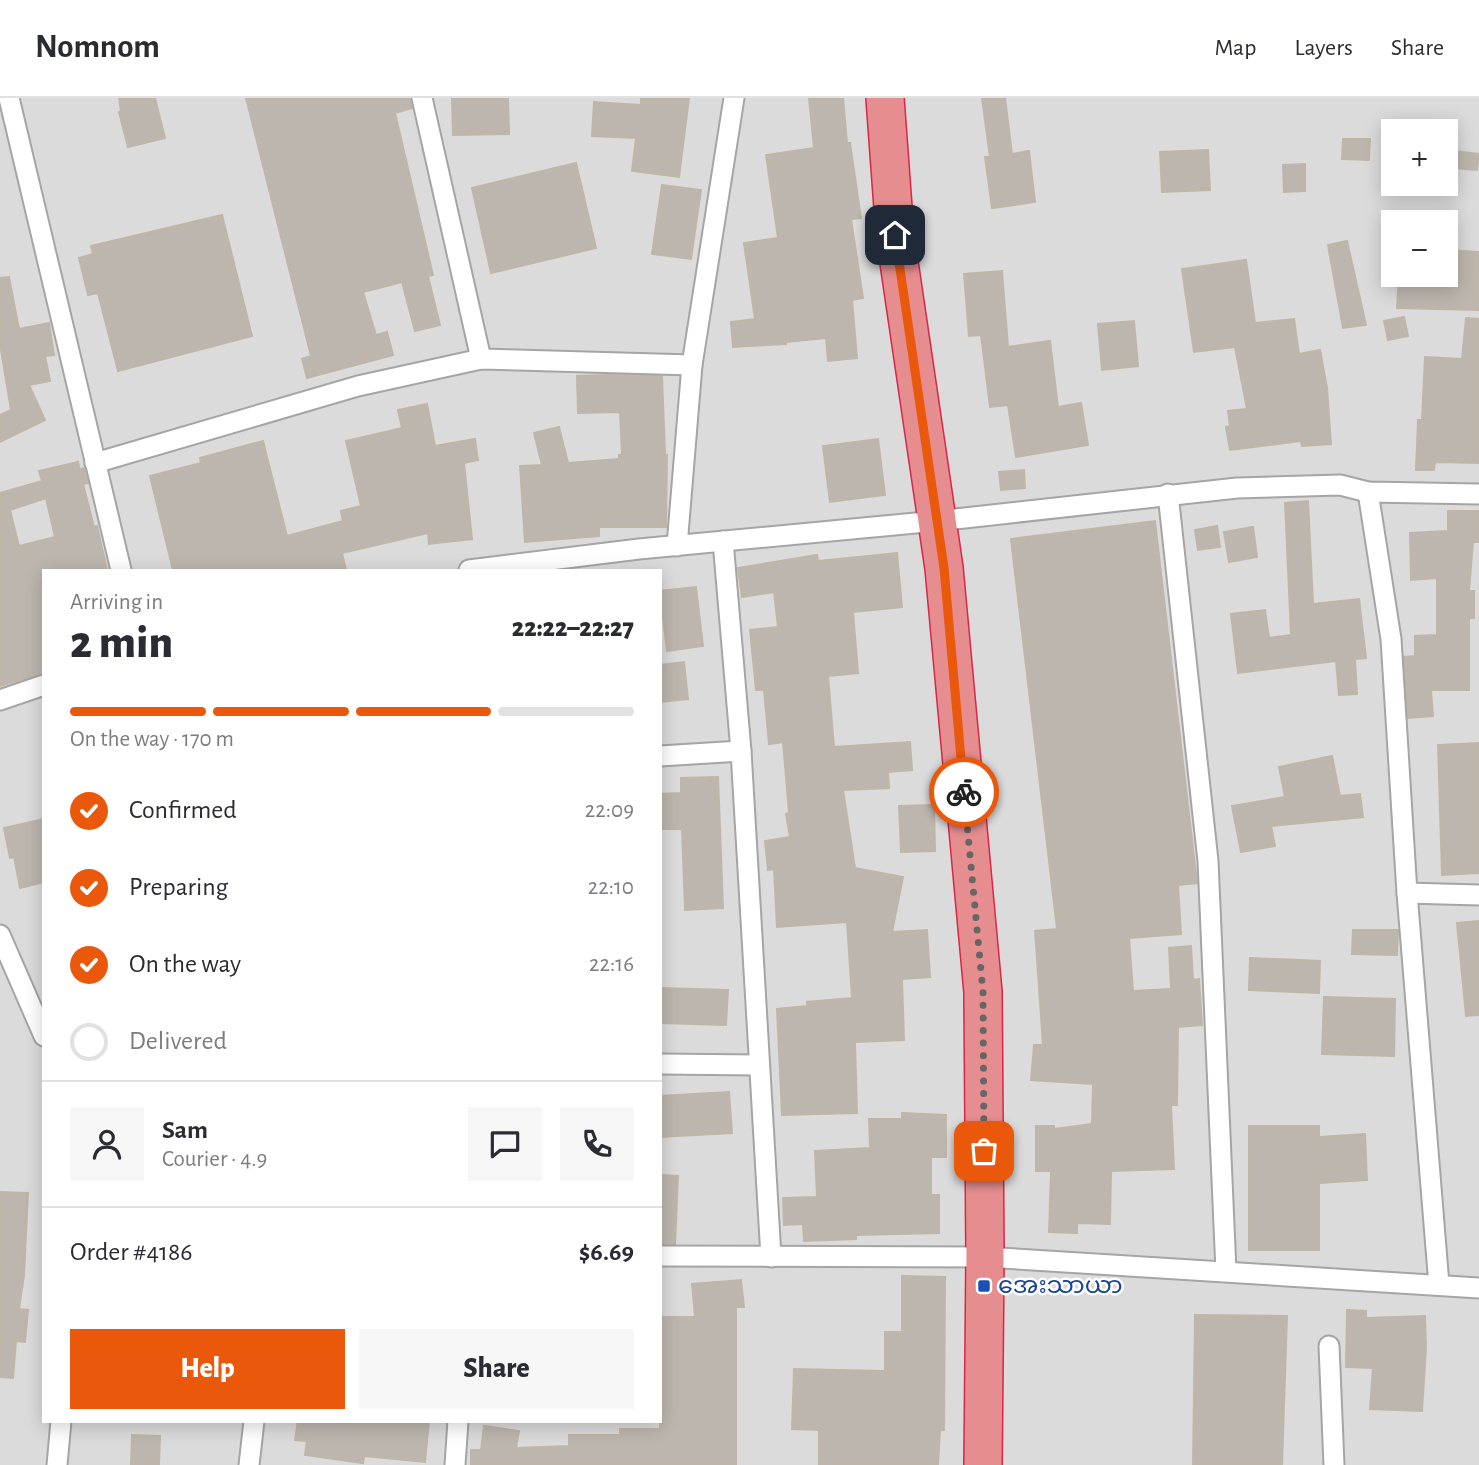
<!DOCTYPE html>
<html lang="en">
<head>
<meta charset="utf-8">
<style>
	body { margin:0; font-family:"Alegreya Sans","Noto Sans Myanmar",sans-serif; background:#f7f7f7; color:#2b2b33; height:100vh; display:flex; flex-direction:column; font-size:26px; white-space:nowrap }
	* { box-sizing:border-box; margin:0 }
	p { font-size:23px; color:#7c7c81 }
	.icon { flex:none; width:38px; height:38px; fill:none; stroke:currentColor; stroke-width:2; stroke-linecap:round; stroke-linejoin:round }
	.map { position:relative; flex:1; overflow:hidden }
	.side { position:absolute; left:42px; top:471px; width:620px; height:854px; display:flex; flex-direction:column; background:#fff; border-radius:0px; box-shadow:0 4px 18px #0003 }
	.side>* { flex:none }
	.tools { position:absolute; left:1381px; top:21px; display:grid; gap:14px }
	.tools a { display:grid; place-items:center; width:77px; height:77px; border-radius:0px; background:#fff; box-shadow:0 4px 18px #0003; font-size:35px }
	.pin { position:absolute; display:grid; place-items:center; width:60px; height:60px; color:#fff; margin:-30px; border-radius:14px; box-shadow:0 4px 10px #0006 }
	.courier { position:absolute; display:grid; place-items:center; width:70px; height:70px; margin:-35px; border:5px solid #ea580c; border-radius:50%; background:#fff; color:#222; box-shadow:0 2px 9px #0007 }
	.headline em { font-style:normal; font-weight:800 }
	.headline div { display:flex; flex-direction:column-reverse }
	.headline { display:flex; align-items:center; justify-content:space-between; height:119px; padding:0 28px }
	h1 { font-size:46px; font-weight:800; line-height:52px }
	.bar { display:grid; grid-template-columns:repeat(4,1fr); gap:10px 7px; align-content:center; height:84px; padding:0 28px }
	.bar i { height:9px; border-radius:5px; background:#e1e1e2 }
	.bar .current { background:#ea580c }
	.bar p { grid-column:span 4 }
	.line { display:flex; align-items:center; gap:18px; padding:0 28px; border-top:2px solid #e1e1e2 }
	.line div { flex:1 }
	.round { display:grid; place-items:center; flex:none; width:74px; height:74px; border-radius:0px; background:#f7f7f7 }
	ol { padding:0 28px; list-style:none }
	li { display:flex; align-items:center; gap:21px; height:77px }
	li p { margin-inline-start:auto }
	li .icon { padding:7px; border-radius:50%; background:#ea580c; color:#fff; stroke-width:4 }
	li:last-child { color:#7c7c81 }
	li i { width:38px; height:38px; border:4px solid #e1e1e2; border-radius:50% }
	.cta { display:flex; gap:14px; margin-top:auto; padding:14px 28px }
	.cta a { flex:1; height:80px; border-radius:0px; background:#ea580c; color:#fff; font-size:28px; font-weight:800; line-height:80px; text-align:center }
	.cta a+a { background:#f7f7f7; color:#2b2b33 }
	header { display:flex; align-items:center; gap:42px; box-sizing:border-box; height:98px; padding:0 35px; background:#fff; border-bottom:2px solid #e1e1e2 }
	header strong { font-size:33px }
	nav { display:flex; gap:38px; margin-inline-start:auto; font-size:24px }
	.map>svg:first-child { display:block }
	.residential { fill:#dcdbdb; fill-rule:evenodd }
	.building { fill:#bcb6ae; stroke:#c0b6a7; stroke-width:2; fill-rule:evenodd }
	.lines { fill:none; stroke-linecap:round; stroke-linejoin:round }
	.street-casing { stroke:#a5a5a5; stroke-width:23 }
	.highway-casing { stroke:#d82747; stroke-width:40 }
	.street { stroke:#fff; stroke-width:19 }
	.highway { stroke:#e58d8f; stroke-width:37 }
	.done { stroke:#676663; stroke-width:7; stroke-dasharray:0 12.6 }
	.route { stroke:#ea580c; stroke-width:9 }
	.transit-dot { fill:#1a4fb4; stroke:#fff; stroke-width:2.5 }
	.labels { text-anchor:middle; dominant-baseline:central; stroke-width:5; stroke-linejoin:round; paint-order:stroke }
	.transit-label { font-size:24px; fill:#164399; stroke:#fff; text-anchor:start }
</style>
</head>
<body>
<header>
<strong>Nomnom</strong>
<nav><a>Map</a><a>Layers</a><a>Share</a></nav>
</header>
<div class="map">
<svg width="1479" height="1367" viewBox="0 0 1479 1367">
	<rect width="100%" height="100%" fill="#efede4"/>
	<!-- residential -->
	<path class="residential" d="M0,0H1479V1367H0ZM1393,33H1446V86H1393ZM1393,124H1446V177H1393ZM44,472H660V1323H44Z"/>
	<!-- building -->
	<g class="building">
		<path d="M119,0H155L165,40L128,49L119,14L121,13Z"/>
		<path d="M246,0H410L412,10L395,15L433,177L428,178L440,227L415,233L402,184L363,194L376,237L387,234L393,257L307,280L302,261L311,258Z"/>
		<path d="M452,0H508L509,36L453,37Z"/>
		<path d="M641,0H689L679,79L632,73L636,40L592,38L594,4L641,7Z"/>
		<path d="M809,0H843L847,45H850L861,120L851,121L863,200L852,202L857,260L828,263L826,240L786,244V246L733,249L731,224L755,221L744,145L778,140L766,57L814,50Z"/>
		<path d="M982,0H1005L1012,56L1029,53L1035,104L992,110L985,59H990Z"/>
		<path d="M1343,41H1370L1369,62L1342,61Z"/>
		<path d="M1208,52L1210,92L1162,94L1160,54Z"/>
		<path d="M1455,53L1479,56L1477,72L1454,70Z"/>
		<path d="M576,65L596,150L491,175L472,90Z"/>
		<path d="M1305,66V93L1284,94L1283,67Z"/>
		<path d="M662,87L701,92L691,161L652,156Z"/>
		<path d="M222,117L252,238L118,273L98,195L88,197L79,160L93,156L91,148Z"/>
		<path d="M1347,143L1366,227L1343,230L1328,147Z"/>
		<path d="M1446,152L1479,154V212L1397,210L1399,177H1446Z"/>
		<path d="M1246,162L1255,225L1294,221L1299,256L1320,252L1327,290L1331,346L1302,348L1301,343L1230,352L1226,329L1230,328L1228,313L1247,311L1235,249L1194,254L1182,171Z"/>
		<path d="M1002,173L1008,249L1050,243L1058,309L1081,305L1088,347L1016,359L1008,307L990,309L981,237L969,238L964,176Z"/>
		<path d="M9,179L19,231L49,225L54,257L45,258L50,283L29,287L45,322L0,344V317L11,312L0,246V180Z"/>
		<path d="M1404,219L1408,238L1388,242L1384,223Z"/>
		<path d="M1466,220L1479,221V365L1435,364L1434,372H1416L1418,322H1422L1425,259L1462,261Z"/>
		<path d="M1134,223L1138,268L1102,272L1098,226Z"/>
		<path d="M608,277L662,278L665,357H667L666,429H599V438L525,444L520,368L542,367L534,335L559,329L568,365L619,361V357H622L620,314L578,315L577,278Z"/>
		<path d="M427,306L435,348L475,341L478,362L464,365L472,441L429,446L428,435L342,455L346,472H173L150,378L201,365L200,360L263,343L287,438L343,423L341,413L361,408L346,343L402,330L398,312Z"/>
		<path d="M878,341L885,397L830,404L823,348Z"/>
		<path d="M78,364L80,372L84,370L88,385L83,386L94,429L97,428L107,472H44V575L0,588V395L42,383L39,373ZM46,400L55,439L19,448L10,412Z"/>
		<path d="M1024,372L1025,390L1001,392L999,374Z"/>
		<path d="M1308,403L1313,506L1359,501L1366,560L1355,561L1357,596L1339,597L1336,563L1238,575L1231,516L1265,512L1269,540L1291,537L1285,405Z"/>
		<path d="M1448,413H1479V444H1473L1469,493H1474V520H1469V592H1431L1433,618L1408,620L1404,559L1415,558V538L1437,537V480L1411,482L1410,435L1448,433Z"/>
		<path d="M1155,423L1197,785L1178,787L1181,836L1129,840L1133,893L1171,891L1169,850L1191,848L1193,882L1199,881L1202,927L1178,929L1177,1007H1171L1174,1071L1111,1073L1110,1126L1077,1125V1135L1049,1134L1051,1073H1036V1028H1054V1031L1092,1026L1093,986L1031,982L1034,947H1043L1035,833L1057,831L1011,441Z"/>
		<path d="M1217,428L1220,449L1198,452L1195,432Z"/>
		<path d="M1253,429L1257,459L1229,464L1224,434Z"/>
		<path d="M897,455L902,509L853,514L858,575L828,578L834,649L910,644L912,672L888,674L889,690L843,692L855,770L903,779L892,834L927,832L930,879L902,881L904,942L855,944L857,1015L782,1017L777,911L807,908V904L852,900L847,824L777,829L774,771L768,772L765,743L790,739L786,716L789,715L783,644L769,646L764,592H756L750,532L778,529L774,494L742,499L738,470L817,457L818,463Z"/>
		<path d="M696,489L703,548L667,553L660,493Z"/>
		<path d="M684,564L688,601L660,604V567Z"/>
		<path d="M1479,645V775L1442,777L1438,647Z"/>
		<path d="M1332,658L1340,698L1360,696L1363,719L1271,728L1275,748L1241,754L1232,708L1285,699L1279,669Z"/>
		<path d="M718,679L723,810L685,812L682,731H660V696L681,695V680Z"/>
		<path d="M934,707L935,753L901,754L899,708Z"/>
		<path d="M44,721V784L20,790L14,759L10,760L4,730Z"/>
		<path d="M1479,823V917L1466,918L1457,825Z"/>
		<path d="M1353,832H1398L1397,857L1352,856Z"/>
		<path d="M1250,860L1320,863L1319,895L1249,892Z"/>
		<path d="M660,890L728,892L726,927L660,925Z"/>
		<path d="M1324,899L1395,901L1394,958L1322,956Z"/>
		<path d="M729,994L732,1035L660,1039V998Z"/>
		<path d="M902,1015L946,1017V1059H931V1097H939V1135L856,1137V1141L804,1143L803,1126L784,1127L783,1100L817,1099L815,1053L870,1050L869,1021H902Z"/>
		<path d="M1249,1028H1319V1039L1365,1036L1367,1082L1319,1085V1152H1249Z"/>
		<path d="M660,1077L678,1078L675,1146H660Z"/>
		<path d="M0,1094L28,1095L24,1177L19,1211L28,1212L25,1244L16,1243L13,1280L0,1279Z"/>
		<path d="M902,1178L945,1179L944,1332H940L938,1367H819V1332L792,1331L794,1271L885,1273V1234H902Z"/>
		<path d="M741,1182L744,1209H736V1367H471V1352H481L484,1328L519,1333L516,1350L569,1348V1337H620V1331H660V1219H695L692,1186Z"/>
		<path d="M1347,1212L1366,1213V1220L1425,1218L1426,1250L1422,1313L1370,1311L1373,1270L1346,1269Z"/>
		<path d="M1195,1217L1287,1218L1282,1367H1193Z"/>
		<path d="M298,1323H429L425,1364L364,1358L363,1365L305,1357L307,1343L295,1342Z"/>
		<path d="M132,1337L160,1338L159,1367H131Z"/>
	</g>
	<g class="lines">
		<defs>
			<g id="street">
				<path d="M9,0L121,472"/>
				<path d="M422,0L481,261"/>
				<path d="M95,365L358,288L481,261L692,267"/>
				<path d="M1368,394L1391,541L1407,795L1439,1187"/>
				<path d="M1168,396L1208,763L1226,1173"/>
				<path d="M723,443L741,653L771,1159"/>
				<path d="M677,448L692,267L734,0"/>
				<path d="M469,472L639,451L937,423L1237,390L1340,387L1368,394L1479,396"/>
				<path d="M0,602L44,587"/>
				<path d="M660,658L741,653"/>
				<path d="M1407,795L1479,797"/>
				<path d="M0,837L44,938"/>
				<path d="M660,966L759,967"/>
				<path d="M660,1158L985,1159L1479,1190"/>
				<path d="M1329,1248L1334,1367"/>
				<path d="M57,1367L61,1323"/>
				<path d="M249,1367L254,1323"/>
				<path d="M455,1367L458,1323"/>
			</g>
			<path id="highway" d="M885,0L895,137L944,470L983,894L985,1159L983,1367"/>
		</defs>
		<!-- street casing -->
		<use href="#street" class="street-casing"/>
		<!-- highway casing -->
		<use href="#highway" class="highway-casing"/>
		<!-- street -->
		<use href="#street" class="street"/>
		<!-- highway -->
		<use href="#highway" class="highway"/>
	</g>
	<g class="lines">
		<!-- done -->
		<path class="done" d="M964,694L983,894L984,1053"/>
		<!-- route -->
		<path class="route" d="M895,137L944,470L964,694"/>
	</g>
	<!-- markers -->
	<rect class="transit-dot" x="977" y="1181" width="14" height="14" rx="3.5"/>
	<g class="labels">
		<!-- transit labels -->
		<g class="transit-label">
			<text x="998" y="1188">အေးသာယာ</text>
		</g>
	</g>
</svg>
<div class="tools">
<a>+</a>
<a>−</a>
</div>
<div class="pin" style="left:984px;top:1053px;background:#ea580c"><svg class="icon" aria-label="bag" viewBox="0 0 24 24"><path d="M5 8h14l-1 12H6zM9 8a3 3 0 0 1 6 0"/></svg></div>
<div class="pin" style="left:895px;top:137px;background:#1f2937"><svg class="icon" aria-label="home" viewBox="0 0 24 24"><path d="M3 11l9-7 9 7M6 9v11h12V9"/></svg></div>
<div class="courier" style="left:964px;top:694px"><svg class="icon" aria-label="bike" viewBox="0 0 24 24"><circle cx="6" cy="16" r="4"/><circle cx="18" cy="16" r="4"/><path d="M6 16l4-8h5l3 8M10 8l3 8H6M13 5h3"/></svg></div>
<section class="side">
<div class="headline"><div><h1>2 min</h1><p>Arriving in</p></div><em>22:22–22:27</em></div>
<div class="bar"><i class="current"></i><i class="current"></i><i class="current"></i><i></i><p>On the way · 170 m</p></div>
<ol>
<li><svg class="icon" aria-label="check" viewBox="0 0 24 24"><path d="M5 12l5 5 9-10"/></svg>Confirmed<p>22:09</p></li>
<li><svg class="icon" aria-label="check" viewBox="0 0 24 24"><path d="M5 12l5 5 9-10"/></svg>Preparing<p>22:10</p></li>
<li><svg class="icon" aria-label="check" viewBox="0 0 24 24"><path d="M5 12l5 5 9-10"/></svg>On the way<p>22:16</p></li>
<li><i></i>Delivered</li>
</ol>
<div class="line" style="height:126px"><a class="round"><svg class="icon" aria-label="person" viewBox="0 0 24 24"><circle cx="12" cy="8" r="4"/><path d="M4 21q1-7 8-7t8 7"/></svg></a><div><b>Sam</b><p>Courier · 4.9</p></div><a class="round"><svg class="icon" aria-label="chat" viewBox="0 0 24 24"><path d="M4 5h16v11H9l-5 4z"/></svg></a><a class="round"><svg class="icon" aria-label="phone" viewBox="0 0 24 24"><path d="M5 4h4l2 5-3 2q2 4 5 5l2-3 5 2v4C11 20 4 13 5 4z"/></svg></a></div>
<div class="line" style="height:91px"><div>Order #4186</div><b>$6.69</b></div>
<div class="cta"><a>Help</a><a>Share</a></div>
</section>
</div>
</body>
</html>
